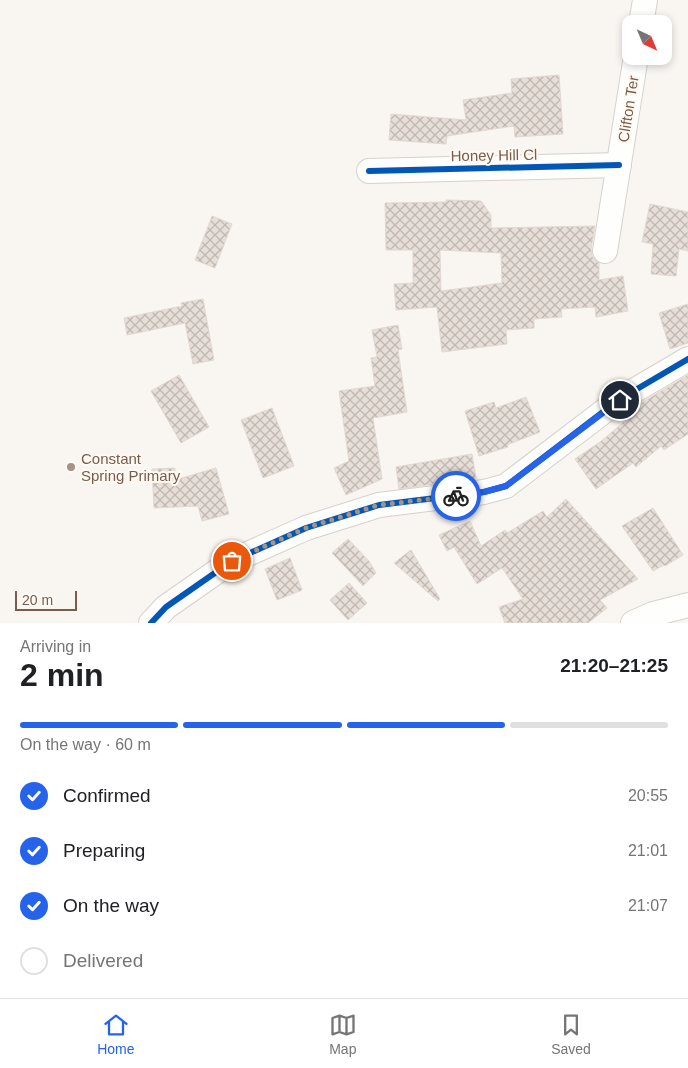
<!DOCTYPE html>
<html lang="en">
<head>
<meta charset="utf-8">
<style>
	body { margin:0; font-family:Helvetica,sans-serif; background:#f2f2f2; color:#202124; height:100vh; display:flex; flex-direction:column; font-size:19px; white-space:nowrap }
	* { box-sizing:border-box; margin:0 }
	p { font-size:16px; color:#757577 }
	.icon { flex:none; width:28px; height:28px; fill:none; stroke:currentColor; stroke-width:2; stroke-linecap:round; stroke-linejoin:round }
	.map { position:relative; height:623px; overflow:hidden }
	.panel { display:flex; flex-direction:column; background:#fff; flex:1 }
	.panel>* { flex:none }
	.needle { width:32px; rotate:136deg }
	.tools { position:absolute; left:622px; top:15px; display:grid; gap:10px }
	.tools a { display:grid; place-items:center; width:50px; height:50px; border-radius:10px; background:#fff; box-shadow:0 2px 8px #0003; font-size:25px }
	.scale { position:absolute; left:15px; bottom:12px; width:62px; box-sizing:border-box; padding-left:5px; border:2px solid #7a5c4d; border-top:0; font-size:14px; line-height:18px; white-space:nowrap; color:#7a5c4d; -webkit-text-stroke:4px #fffaf3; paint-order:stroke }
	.pin { position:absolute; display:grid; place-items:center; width:42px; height:42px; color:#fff; margin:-21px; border:2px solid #fff; border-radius:50%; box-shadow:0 1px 5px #0007 }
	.courier { position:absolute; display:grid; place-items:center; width:50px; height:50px; margin:-25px; border:4px solid #2563eb; border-radius:50%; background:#fff; color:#222; box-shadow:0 1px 6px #0007 }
	.head em { font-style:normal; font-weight:700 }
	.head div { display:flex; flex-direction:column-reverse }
	.head { display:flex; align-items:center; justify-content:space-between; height:85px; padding:0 20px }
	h1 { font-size:32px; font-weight:700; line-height:38px }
	.bar { display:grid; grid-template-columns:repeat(4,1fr); gap:8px 5px; align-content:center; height:60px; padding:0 20px }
	.bar i { height:6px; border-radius:4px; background:#e0e0e0 }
	.bar .on { background:#2563eb }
	.bar p { grid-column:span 4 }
	ol { padding:0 20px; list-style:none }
	li { display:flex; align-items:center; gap:15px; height:55px }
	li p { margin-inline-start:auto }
	li .icon { padding:5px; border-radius:50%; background:#2563eb; color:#fff; stroke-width:4 }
	li:last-child { color:#757577 }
	li i { width:28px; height:28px; border:2px solid #e0e0e0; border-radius:50% }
	.menu { display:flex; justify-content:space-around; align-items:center; height:70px; border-top:1px solid #e0e0e0; background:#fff; font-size:14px; color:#757577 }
	.menu a { display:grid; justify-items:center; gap:2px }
	.menu .on { color:#2563eb }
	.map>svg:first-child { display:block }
	.building { fill:url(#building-cross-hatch); stroke:#e2d8d2; fill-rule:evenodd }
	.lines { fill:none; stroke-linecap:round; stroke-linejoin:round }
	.minor-casing { stroke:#d7d1cb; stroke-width:26 }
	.minor { stroke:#fefefd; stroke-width:24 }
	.cycleway-casing { stroke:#fffaf3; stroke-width:9 }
	.cycleway { stroke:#0057b8; stroke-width:6 }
	.done { stroke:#a69286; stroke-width:5; stroke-dasharray:0 9 }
	.route { stroke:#2563eb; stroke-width:6 }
	.poi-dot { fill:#a69286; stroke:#fffaf3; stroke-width:2 }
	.labels { text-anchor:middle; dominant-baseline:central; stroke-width:4; stroke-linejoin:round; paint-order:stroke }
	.street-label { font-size:15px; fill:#7a5c4d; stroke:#fffaf3 }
	.poi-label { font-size:15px; fill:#7a5c4d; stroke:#fffaf3; text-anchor:start }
</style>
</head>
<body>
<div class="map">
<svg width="688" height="623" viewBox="0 0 688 623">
	<defs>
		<pattern id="building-cross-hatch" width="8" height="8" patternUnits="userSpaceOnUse" patternTransform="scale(1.25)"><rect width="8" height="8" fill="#e6ded7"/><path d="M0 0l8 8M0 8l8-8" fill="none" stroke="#bfb7b1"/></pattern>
	</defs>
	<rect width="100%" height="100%" fill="#f9f5f0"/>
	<!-- building -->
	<g class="building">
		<path d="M559,75L563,134L515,137L514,126L447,136L446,144L389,140L391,114L466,120L463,100L512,93L511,79Z"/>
		<path d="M446,200L481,201L491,215V228L595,226L591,249L592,256L596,261L599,263V280L623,276L628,311L596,317L595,307L561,309L562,317L534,319V328L506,330L507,344L442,352L437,307L396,310L394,284L413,283V250H386L385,203L446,202ZM440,250L501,253L502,283L441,291Z"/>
		<path d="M650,204L688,212V251L679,249L676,276L651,274L653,244L642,242Z"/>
		<path d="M212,216L232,224L215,268L195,260Z"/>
		<path d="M203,299L214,360L193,364L185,323L127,335L124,318L182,306L181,303Z"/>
		<path d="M688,304V343L670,349L659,313Z"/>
		<path d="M398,325L402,349L398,350L407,412L373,418L382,479L346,495L334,468L349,461L339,391L375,386L371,358L377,357L372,330Z"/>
		<path d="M179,375L209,427L181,443L151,391Z"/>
		<path d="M688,375V434L664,450L661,446L636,467L633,463L596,489L575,459L600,442L638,410L636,406Z"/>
		<path d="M526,397L540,432L507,445L508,447L479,456L465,411L494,402L496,408Z"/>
		<path d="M272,408L294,466L263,478L241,420Z"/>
		<path d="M472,454L476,478L399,489L396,467Z"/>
		<path d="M175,468V480L216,468L229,514L202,521L198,506L154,508L152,469Z"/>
		<path d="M566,499L638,579L600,600L607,608L588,623H505L499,607L523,599L502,568L477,584L454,547L447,551L439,535L470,521L481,546L505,530L507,533L543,511L547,517Z"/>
		<path d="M653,508L683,555L665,566L664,565L653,571L622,526Z"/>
		<path d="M348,539L369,561L376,573L363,586L332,553Z"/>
		<path d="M411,550L440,599L438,601L394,563Z"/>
		<path d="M290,558L302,590L277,600L265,569Z"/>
		<path d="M349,583L367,603L348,620L330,600Z"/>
	</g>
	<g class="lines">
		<defs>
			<g id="minor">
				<path d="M641,24L645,0"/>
				<path d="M369,171L619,165"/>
				<path d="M605,251L636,56"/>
				<path d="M151,623L166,607L232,561L306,528L379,505L484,492L506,486L620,399L688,359"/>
				<path d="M633,623L653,614L688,605"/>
			</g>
		</defs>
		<!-- minor casing -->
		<use href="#minor" class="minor-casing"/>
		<!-- minor -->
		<use href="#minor" class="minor"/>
		<defs>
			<g id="cycleway">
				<path d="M369,171L619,165"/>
				<path d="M151,623L166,607L232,561L306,528L379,505L484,492L506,486L620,399L688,359"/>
			</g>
		</defs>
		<!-- cycleway casing -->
		<use href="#cycleway" class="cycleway-casing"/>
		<!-- cycleway -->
		<use href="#cycleway" class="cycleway"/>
	</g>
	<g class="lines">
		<!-- done -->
		<path class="done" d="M232,561L306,528L379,505L456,496"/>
		<!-- route -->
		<path class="route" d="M456,496L484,492L506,486L620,400"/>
	</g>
	<!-- markers -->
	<circle class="poi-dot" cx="71" cy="467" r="5"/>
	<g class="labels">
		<!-- street labels -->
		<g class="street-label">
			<text transform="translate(628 109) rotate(-81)">Clifton Ter</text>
			<text transform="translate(494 155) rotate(-1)">Honey Hill Cl</text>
		</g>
		<!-- poi labels -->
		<g class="poi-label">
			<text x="81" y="458">Constant<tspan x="81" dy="17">Spring Primary</tspan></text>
		</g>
	</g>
</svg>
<div class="tools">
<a><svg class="needle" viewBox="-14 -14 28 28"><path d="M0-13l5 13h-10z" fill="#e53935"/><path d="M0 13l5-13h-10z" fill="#757577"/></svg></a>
</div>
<div class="scale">20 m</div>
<div class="pin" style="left:232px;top:561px;background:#ea580c"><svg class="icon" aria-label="bag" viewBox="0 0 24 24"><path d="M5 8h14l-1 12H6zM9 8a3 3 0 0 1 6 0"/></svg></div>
<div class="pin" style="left:620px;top:400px;background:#1f2937"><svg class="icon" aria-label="home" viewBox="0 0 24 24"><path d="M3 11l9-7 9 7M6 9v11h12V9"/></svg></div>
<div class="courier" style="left:456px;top:496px"><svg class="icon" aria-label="bike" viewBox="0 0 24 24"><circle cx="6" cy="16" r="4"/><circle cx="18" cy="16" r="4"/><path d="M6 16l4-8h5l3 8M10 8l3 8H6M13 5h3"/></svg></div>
</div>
<section class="panel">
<div class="head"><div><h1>2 min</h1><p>Arriving in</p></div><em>21:20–21:25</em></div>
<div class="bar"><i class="on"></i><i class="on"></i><i class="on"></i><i></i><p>On the way · 60 m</p></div>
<ol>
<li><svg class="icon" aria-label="check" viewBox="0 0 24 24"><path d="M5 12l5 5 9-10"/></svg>Confirmed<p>20:55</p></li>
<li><svg class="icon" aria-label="check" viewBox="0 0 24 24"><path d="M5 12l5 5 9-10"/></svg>Preparing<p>21:01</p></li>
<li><svg class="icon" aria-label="check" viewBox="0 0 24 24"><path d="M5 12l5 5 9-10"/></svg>On the way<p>21:07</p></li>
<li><i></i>Delivered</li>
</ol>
</section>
<nav class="menu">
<a class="on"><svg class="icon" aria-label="home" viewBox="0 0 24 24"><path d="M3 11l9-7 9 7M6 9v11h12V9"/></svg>Home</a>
<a><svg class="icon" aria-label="map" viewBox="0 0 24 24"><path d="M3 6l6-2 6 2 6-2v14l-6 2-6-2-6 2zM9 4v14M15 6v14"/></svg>Map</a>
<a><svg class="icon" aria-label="saved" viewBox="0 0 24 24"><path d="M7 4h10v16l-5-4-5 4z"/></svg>Saved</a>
</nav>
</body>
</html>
